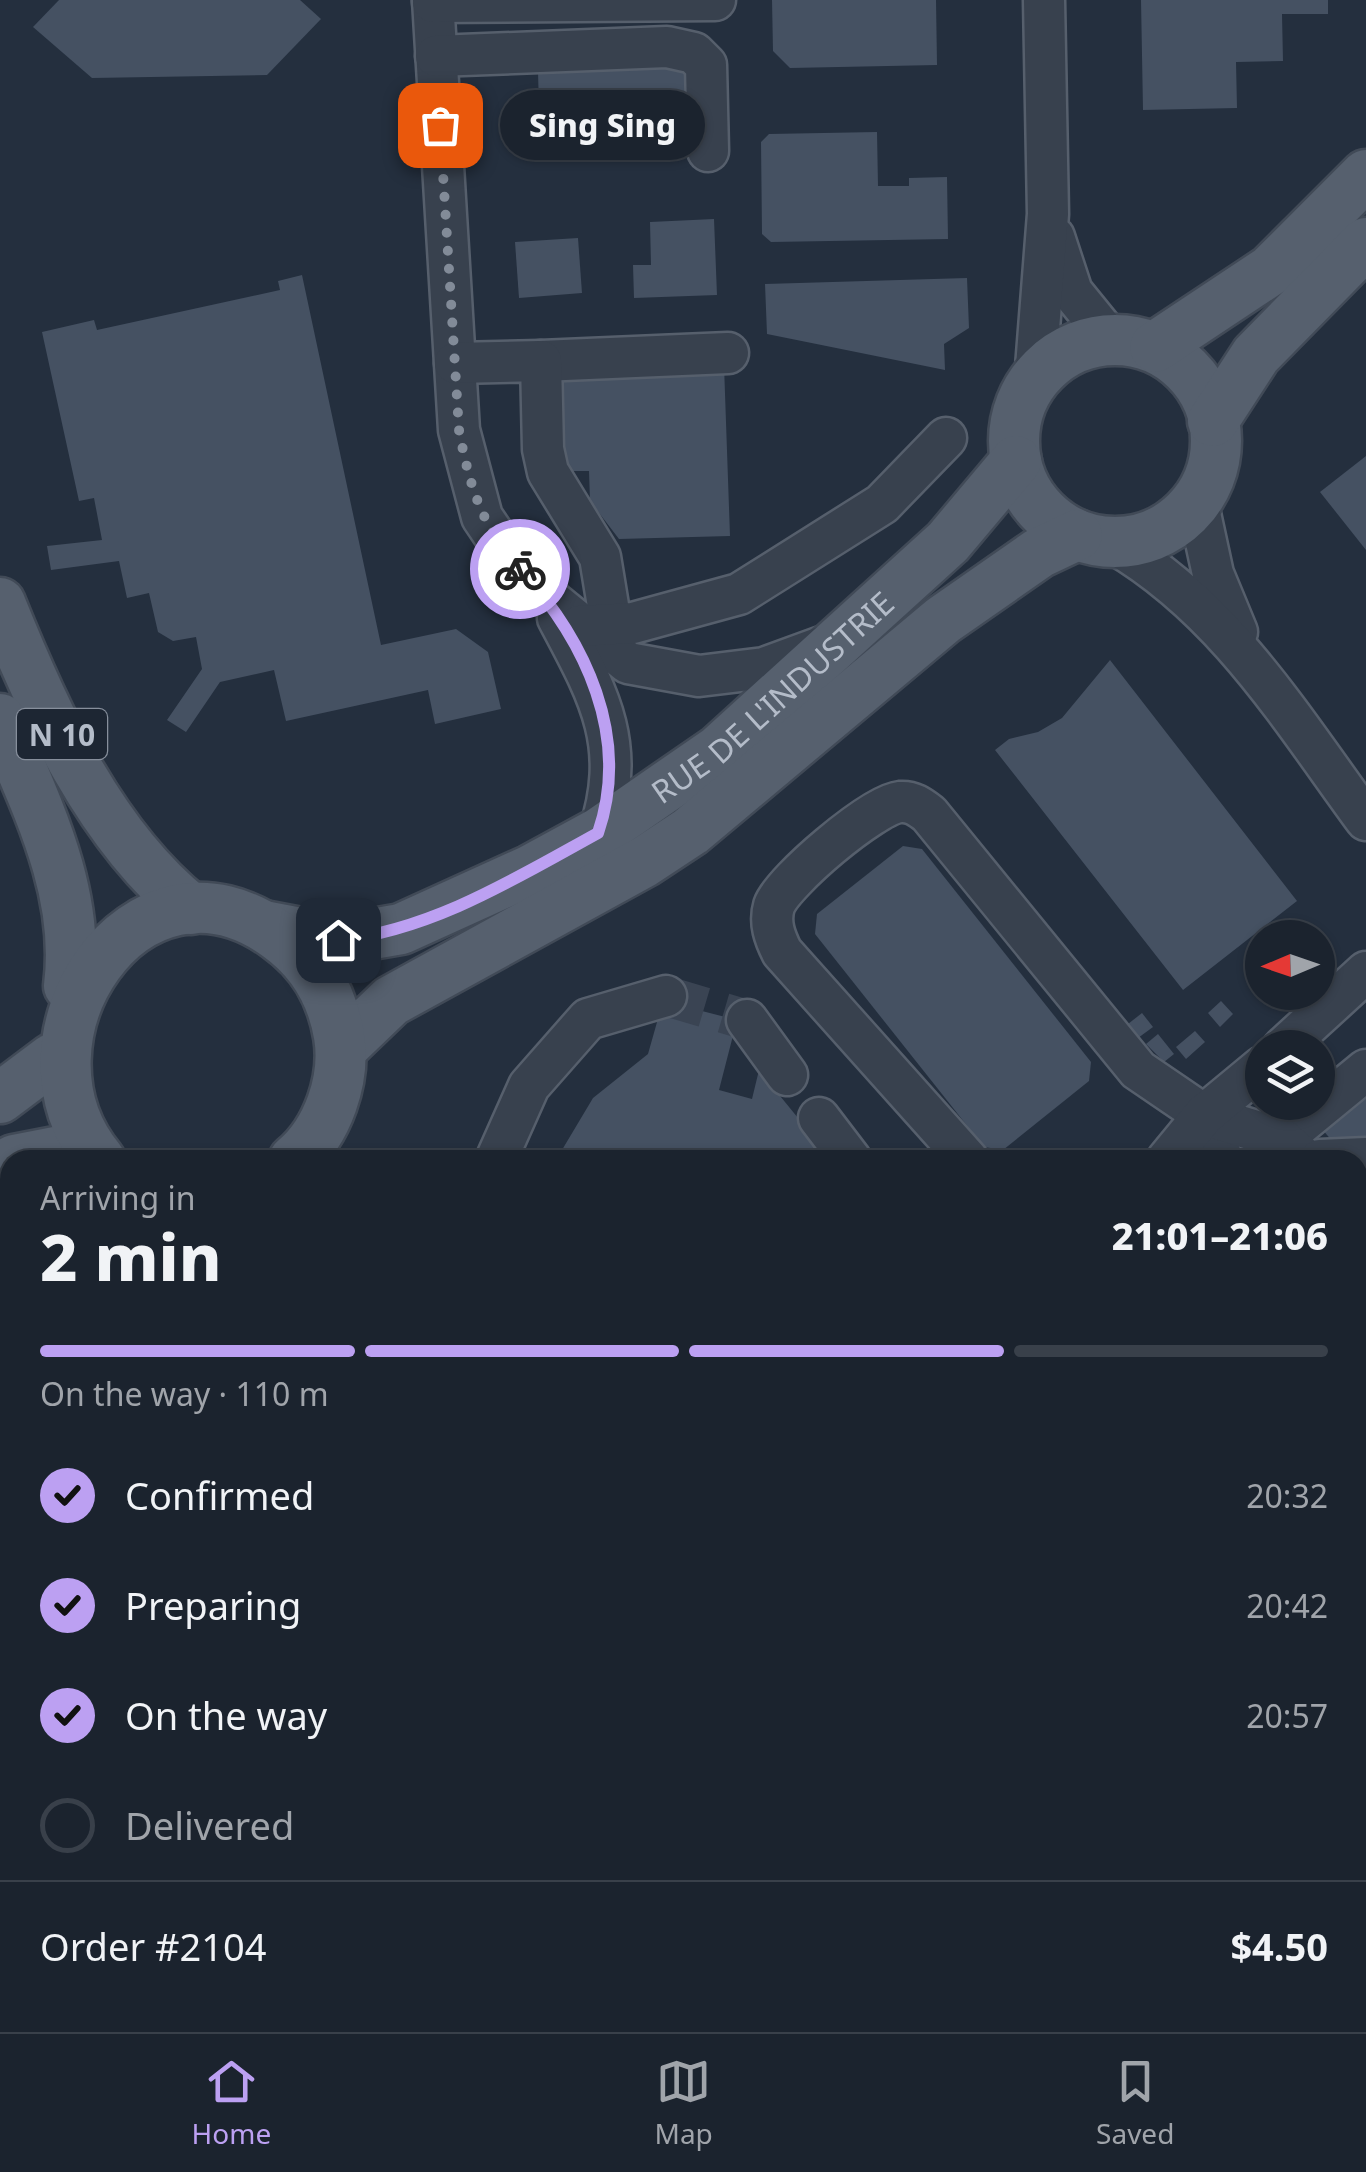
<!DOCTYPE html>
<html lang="en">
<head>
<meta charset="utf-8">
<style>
	body { margin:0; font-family:"Noto Sans",sans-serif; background:#282f3a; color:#f1f3f6; height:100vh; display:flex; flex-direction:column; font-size:38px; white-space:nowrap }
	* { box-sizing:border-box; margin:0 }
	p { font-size:32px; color:#a0a4aa }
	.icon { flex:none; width:55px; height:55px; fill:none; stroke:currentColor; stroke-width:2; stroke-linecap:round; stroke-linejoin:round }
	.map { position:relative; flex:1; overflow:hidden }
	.sheet { position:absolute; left:0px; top:1150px; width:1368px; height:882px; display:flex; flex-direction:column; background:#1b232e; border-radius:30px 30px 0 0; box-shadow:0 2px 8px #0004,0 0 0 2px #39404a }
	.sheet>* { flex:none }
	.needle { width:65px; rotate:268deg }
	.tools { position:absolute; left:1245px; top:920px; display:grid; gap:20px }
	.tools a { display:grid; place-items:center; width:90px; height:90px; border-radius:50%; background:#1b232e; box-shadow:0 2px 8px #0004,0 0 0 2px #39404a; font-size:50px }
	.pin { position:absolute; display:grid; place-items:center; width:85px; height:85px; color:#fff; margin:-42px; border-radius:20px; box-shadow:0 5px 15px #0006 }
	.courier { position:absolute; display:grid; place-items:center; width:100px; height:100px; margin:-50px; border:8px solid #bca0f2; border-radius:50%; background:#fff; color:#222; box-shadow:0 2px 12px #0007 }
	.bubble { position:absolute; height:70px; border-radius:35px; background:#1b232e; box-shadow:0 2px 8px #0004,0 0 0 2px #39404a; font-size:32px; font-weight:800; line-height:70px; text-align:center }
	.summary em { font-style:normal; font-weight:800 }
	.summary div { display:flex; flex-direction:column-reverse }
	.summary { display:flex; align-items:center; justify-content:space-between; height:170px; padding:0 40px }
	h1 { font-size:65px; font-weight:800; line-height:75px }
	.bar { display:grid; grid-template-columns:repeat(4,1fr); gap:15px 10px; align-content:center; height:120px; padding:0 40px }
	.bar i { height:12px; border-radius:8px; background:#39404a }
	.bar .selected { background:#bca0f2 }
	.bar p { grid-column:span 4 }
	.line { display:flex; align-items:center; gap:25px; padding:0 40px; border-top:2px solid #39404a }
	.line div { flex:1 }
	ol { padding:0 40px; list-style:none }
	li { display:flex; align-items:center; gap:30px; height:110px }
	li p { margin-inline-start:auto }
	li .icon { padding:10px; border-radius:50%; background:#bca0f2; color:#111; stroke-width:4 }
	li:last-child { color:#a0a4aa }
	li i { width:55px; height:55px; border:5px solid #39404a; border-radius:50% }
	.dock { display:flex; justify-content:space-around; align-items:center; height:140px; border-top:2px solid #39404a; background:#1b232e; font-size:28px; color:#a0a4aa }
	.dock a { display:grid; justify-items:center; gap:5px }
	.dock .selected { color:#bca0f2 }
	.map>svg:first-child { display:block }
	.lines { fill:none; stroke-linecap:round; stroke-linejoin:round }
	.stream { stroke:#394c67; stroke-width:10 }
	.building { fill:#455162 }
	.minor-tunnel { stroke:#3a4453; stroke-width:40; stroke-dasharray:40 20; stroke-linecap:butt }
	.minor-casing { stroke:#565f6c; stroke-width:45 }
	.major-casing { stroke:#414a57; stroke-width:55 }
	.minor { stroke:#38414e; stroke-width:40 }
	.major { stroke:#56606e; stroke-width:50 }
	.done { stroke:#828b98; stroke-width:10; stroke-dasharray:0 18 }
	.route { stroke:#bca0f2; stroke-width:12 }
	.labels { text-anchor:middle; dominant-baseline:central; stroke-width:10; stroke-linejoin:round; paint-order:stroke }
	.shield { fill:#1d2633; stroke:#878f9c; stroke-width:2.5 }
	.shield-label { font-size:30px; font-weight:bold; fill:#b4bcc9 }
	.street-label { font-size:32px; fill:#b4bcc9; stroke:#1d2633 }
</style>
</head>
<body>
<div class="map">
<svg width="1366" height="2032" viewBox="0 0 1366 2032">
	<rect width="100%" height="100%" fill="#242f3e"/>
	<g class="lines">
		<!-- stream -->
		<path class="stream" d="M0,1630L10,1625"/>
	</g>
	<!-- building -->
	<g class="building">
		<path d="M59,0H300L321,19L267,75L92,78L33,27Z"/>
		<path d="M772,0H936L937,65L790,68L773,51Z"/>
		<path d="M1141,0H1328V14H1282L1283,61L1236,62L1237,108L1143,110Z"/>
		<path d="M692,68L693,145L540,148L538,71Z"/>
		<path d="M877,132L878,186H909V178L947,177L948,239L771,242L762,234L761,142L769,134Z"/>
		<path d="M714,219L717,295L634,298L633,265H651L650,222Z"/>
		<path d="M578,238L582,293L519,298L515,242Z"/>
		<path d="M302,275L381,645L456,629L488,652L501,709L435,724L428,690L286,721L274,670L220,682L186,732L167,720L202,669L196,637L173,641L158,632L149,593L127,598L119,561L51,570L47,546L102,540L94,498L79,501L42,332L94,320L97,330L280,290L278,281Z"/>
		<path d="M967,278L969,328L944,344L945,370L767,334L765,284Z"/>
		<path d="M724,365L730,536L619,539L590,501L589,471H564L558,371Z"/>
		<path d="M1366,456V550L1320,492Z"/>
		<path d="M1110,660L1297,901L1183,990L995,750L1009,739L1038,732L1062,718Z"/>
		<path d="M903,846L922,849L1091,1062L1089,1081L1003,1150L984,1147L815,934L817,914Z"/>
		<path d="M663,1001L737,1020L719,1090L752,1099L759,1070L820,1145L816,1160H556L593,1098L648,1054Z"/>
		<path d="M1221,1001L1233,1014L1220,1027L1208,1013Z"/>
		<path d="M1142,1013L1153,1027L1138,1038L1128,1024Z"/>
		<path d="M1195,1031L1205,1042L1186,1059L1176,1047Z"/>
		<path d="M1158,1034L1174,1054L1164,1062L1146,1044Z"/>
		<path d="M1366,1083V1139L1333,1142L1316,1122Z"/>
		<path d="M10,1292V1430L0,1432V1294Z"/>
		<path d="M1358,1754H1366V1934L1358,1929Z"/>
		<path d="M1,1987L10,2022L16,2032H0Z"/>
		<path d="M158,2022H464L466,2032H160Z"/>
		<path d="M820,2022H969L971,2032H822Z"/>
	</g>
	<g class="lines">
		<!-- minor-tunnel -->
		<path class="minor-tunnel" d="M666,996L747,1020"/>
		<defs>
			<g id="minor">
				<path d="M433,0L459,430L482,517L509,557L547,597L628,663L699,676L764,668L824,646"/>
				<path d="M433,2L715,0"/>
				<path d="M436,56L667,47L694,53L706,65L708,151"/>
				<path d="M1054,237L1072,292L1111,340"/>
				<path d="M541,361L728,353"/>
				<path d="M455,363L541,361L543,449L548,472L600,557L611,624"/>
				<path d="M1035,380L1048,214L1044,0"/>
				<path d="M1197,500L1213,574L1237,632"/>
				<path d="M1113,543C1225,608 1291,718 1366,820"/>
				<path d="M558,618C599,695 628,745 599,833"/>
				<path d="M579,626L633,623L739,594L882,504L946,438"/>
				<path d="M747,1020L787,1075"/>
				<path d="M1283,1048L1366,972"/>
				<path d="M1204,1115L1223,1160"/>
				<path d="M819,1118L851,1160"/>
				<path d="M1282,1139L1366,1070"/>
				<path d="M496,1160L529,1086L588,1019L666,996"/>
				<path d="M968,1160L782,952C775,938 769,923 774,906C783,881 873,805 900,802C912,801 920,807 929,814L1138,1070L1204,1115L1282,1139L1306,1160"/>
				<path d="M1167,1160L1204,1115L1262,1067"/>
				<path d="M1320,1160L1366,1158"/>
				<path d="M0,1286L10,1285"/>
				<path d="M1358,1716H1366"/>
				<path d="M0,1735L10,1732"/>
				<path d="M0,1810L10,1827"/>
				<path d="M1358,1974H1366"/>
				<path d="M87,2022L91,2032"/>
				<path d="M771,2022L773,2032"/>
				<path d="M1021,2032V2022"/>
				<path d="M1127,2032V2022"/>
			</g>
			<g id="major">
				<circle cx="1115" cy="441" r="101"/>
				<path d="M1155,347L1271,270L1366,175"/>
				<path d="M1213,421L1256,355L1366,243"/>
				<path d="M0,603C43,710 99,835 191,909"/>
				<path d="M0,719C36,805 81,891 69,986"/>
				<path id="s1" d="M264,926L338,940L401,929L531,870L599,833L719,750L948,542L1016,461"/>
				<path d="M341,1049L391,1001L644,862L691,831L943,620L1039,553L1077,535"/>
				<path d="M0,1098L52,1059"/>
				<path d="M14,1160L86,1146"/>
				<path d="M100,1160C0,1040 136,832 278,936C313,961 332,994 339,1036C346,1079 328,1132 294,1160"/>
				<path d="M605,2022L608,2032"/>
				<path d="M661,2022L664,2032"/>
			</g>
		</defs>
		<!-- minor casing -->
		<use href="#minor" class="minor-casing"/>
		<!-- major casing -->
		<use href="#major" class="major-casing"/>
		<!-- minor -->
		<use href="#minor" class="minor"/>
		<!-- major -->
		<use href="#major" class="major"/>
	</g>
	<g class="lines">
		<!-- done -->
		<path class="done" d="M440,125L459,430C469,484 482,528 520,569"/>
		<!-- route -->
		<path class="route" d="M338,940C431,931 518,877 598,833C631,737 586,641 520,569"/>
	</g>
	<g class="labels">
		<!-- shield labels -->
		<rect class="shield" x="17" y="709" width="90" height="50" rx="8"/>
		<g class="shield-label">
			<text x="62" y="734">N 10</text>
		</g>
		<!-- street labels -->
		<g class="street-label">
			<text stroke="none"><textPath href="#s1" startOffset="580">RUE DE L'INDUSTRIE</textPath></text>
		</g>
	</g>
</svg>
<div class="tools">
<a><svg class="needle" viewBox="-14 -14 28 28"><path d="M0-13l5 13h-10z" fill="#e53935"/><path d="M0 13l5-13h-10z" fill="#a0a4aa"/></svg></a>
<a><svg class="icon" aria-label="layers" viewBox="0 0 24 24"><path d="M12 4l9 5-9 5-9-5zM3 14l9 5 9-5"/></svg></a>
</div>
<div class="pin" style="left:440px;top:125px;background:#ea580c"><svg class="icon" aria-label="bag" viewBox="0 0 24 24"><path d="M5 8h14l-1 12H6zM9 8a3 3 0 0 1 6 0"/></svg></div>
<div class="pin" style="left:338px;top:940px;background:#1f2937"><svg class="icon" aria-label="home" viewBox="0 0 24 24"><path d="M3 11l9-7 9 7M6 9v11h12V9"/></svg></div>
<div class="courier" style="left:520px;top:569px"><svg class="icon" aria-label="bike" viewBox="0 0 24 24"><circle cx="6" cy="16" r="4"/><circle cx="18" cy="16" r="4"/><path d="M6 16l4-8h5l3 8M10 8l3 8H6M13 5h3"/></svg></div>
<div class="bubble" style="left:500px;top:90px;width:205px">Sing Sing</div>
<section class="sheet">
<div class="summary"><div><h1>2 min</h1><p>Arriving in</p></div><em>21:01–21:06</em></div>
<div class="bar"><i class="selected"></i><i class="selected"></i><i class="selected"></i><i></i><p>On the way · 110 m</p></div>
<ol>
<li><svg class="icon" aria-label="check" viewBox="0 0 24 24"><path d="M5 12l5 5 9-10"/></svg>Confirmed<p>20:32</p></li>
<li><svg class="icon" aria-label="check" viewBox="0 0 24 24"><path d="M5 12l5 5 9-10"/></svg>Preparing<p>20:42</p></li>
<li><svg class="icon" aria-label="check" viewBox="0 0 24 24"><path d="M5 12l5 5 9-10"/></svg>On the way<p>20:57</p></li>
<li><i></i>Delivered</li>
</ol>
<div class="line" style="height:130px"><div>Order #2104</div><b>$4.50</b></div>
</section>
</div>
<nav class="dock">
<a class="selected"><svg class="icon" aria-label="home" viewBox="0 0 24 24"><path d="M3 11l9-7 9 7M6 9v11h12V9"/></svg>Home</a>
<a><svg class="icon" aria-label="map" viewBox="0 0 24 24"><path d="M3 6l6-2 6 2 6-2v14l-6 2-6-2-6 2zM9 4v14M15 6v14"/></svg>Map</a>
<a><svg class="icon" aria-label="saved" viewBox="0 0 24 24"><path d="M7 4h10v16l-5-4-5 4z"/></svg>Saved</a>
</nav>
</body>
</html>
